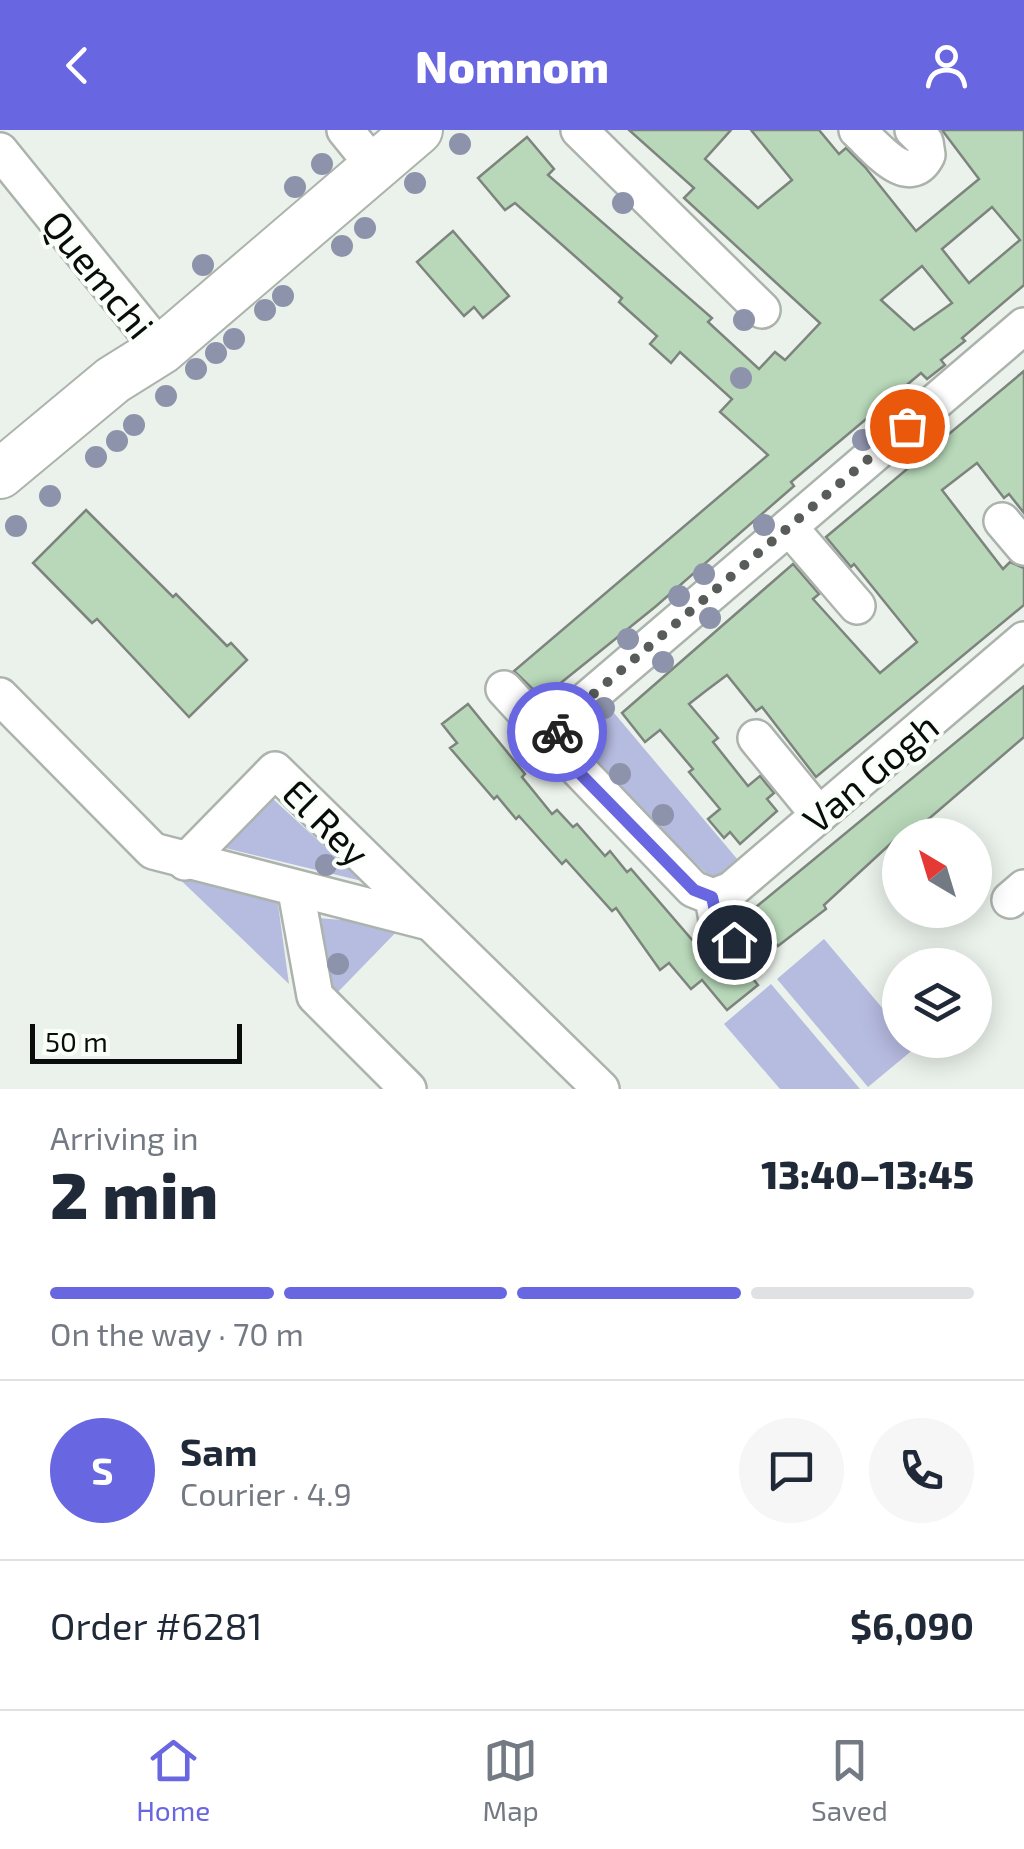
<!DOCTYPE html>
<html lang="en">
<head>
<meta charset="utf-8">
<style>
	body { margin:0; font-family:"Exo 2",sans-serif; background:#f6f6f7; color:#1f2937; height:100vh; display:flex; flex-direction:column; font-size:38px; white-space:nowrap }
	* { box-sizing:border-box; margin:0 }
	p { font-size:32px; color:#747a83 }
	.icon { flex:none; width:55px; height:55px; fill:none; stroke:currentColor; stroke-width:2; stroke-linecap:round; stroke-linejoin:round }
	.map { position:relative; height:959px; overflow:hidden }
	.side { display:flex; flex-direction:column; background:#fff; flex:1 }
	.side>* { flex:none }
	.needle { width:65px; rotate:322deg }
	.fabs { position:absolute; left:882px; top:688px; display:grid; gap:20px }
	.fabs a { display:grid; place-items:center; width:110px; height:110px; border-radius:50%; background:#fff; box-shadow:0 5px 25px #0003; font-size:50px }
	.scale { position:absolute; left:30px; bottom:25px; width:212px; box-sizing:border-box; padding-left:10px; border:5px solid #090c0a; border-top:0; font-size:28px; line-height:35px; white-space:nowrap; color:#090c0a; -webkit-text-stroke:8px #fafffa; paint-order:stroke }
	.pin { position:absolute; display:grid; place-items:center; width:85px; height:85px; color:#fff; margin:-42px; border:5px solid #fff; border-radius:50%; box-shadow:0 2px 10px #0007 }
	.courier { position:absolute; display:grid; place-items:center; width:100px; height:100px; margin:-50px; border:8px solid #6867e1; border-radius:50%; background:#fff; color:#222; box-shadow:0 2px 12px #0007 }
	.head em { font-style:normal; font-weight:800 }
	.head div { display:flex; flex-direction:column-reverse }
	.head { display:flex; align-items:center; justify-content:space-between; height:170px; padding:0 50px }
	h1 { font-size:65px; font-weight:800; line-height:75px }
	.bar { display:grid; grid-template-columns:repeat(4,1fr); gap:15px 10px; align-content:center; height:120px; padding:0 50px }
	.bar i { height:12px; border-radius:8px; background:#e0e1e3 }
	.bar .active { background:#6867e1 }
	.bar p { grid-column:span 4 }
	.line { display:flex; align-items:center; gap:25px; padding:0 50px; border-top:2px solid #e0e1e3 }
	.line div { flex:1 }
	.round { display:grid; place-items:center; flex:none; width:105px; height:105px; border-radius:52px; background:#f6f6f7 }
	header { display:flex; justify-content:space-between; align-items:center; height:130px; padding:0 50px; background:#6867e1; color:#fff; font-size:45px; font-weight:800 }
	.tabs { display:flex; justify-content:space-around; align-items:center; height:140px; border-top:2px solid #e0e1e3; background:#fff; font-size:28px; color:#747a83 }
	.tabs a { display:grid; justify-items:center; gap:5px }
	.tabs .active { color:#6867e1 }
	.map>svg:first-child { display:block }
	.green { fill:#b6bbe0 }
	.building { fill:#b8d8b9; stroke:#7d847d; stroke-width:2.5; fill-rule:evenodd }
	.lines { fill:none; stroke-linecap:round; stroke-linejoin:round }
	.minor-casing { stroke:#acb3ac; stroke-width:40 }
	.secondary-casing { stroke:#acb3ac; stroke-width:52 }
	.minor { stroke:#fff; stroke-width:35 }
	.secondary { stroke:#fff; stroke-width:48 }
	.tree { fill:#8e93ac }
	.done { stroke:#585c59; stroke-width:10; stroke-dasharray:0 18 }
	.route { stroke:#6867e1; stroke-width:12 }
	.labels { text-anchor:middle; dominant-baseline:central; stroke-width:8; stroke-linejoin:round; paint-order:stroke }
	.street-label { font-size:38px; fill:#090c0a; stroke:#fafffa }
</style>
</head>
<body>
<header><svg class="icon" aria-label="back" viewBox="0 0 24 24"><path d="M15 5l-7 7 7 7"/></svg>Nomnom<svg class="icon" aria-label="person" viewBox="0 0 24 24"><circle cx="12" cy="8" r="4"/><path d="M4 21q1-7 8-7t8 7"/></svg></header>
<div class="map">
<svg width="1024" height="959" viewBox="0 0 1024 959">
	<rect width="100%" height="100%" fill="#ebf2eb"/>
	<!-- green -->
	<g class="green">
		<path d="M609,577L738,730L712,749L569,611Z"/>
		<path d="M272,668L362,751L221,717Z"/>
		<path d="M167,737L276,760L289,854Z"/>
		<path d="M318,788L403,795L334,866Z"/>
		<path d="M824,809L900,899V910H909L915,918L868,957L777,849Z"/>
		<path d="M771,854L860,959H780L724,894Z"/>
	</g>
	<!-- building -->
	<g class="building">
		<path d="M629,0H731L705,29L758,78L792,50L751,0H819L839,24L846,18L865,37L916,101L979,49L942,0H1024V155L962,208L965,211L941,230L945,235L927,249L921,243L791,352L794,356L655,477L542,568L514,541L768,325L720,282L732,269L680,222L671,233L650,214L657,206L619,172L622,168L515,73L505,80L478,48L527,7L554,39L548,45L712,188L708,192L759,239L775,222L785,230L820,193L684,68L694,58ZM992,77L1020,110L969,153L942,119ZM922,136L952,173L914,200L881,170Z"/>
		<path d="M453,101L509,166L483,188L474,177L464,186L417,132Z"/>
		<path d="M1024,241V383L1009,364L1004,368L977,333L942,360L1003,439L1010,432L1024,438V475L816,647L762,577L756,581L727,545L707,560L689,574L718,608L713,612L748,656L760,646L774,663L767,669L777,681L740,714L730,702L724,708L708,689L720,679L689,642L693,639L660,600L645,612L622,583L793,434L819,464L813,469L880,543L917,512L854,434L851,437L826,407Z"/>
		<path d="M86,380L173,467L176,464L227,516L231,513L247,530L189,587L97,489L92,493L33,433Z"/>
		<path d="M1024,556V607L910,705H900L824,775L826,779L778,816L750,782Z"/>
		<path d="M468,574L525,644L522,647L552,684L557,680L573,697L577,694L605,726L610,721L627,742L631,739L700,819L707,814L727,838L739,832L758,855L727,880L702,850L691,859L669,833L660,840L616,778L612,781L566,730L562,734L519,686L516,689L497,666L494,669L450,618L457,613L442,594Z"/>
	</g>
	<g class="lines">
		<defs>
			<g id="minor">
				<path d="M345,0L375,37"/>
				<path d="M579,0L762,180"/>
				<path d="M857,0C875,16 909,61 927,25L925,12L913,0"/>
				<path d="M0,21L161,220"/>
				<path d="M1024,196L563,590L555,606L556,616L693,759L713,767L731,760L1024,510"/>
				<path d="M1002,391L1024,417"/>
				<path d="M789,397L857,476"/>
				<path d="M504,559L538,596L555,606"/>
				<path d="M0,566L153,721L425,791"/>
				<path d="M756,608L819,685"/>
				<path d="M185,732L275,640L601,959"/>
				<path d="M296,761L315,866L408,959"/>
				<path d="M713,767L717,790L734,812"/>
				<path d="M1010,770L1024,758"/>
			</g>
			<path id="secondary" d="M0,344L113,250L161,220L418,0"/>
		</defs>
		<!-- minor casing -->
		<use href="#minor" class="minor-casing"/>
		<!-- secondary casing -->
		<use href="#secondary" class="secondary-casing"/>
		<!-- minor -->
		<use href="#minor" class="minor"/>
		<!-- secondary -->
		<use href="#secondary" class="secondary"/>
	</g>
	<!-- trees -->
	<g class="tree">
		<circle cx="460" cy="14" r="11"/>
		<circle cx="322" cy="34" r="11"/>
		<circle cx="415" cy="53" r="11"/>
		<circle cx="295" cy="57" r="11"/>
		<circle cx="623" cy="73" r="11"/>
		<circle cx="365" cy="98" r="11"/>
		<circle cx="342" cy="116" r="11"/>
		<circle cx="203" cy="135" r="11"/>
		<circle cx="283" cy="166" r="11"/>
		<circle cx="265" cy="180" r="11"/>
		<circle cx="744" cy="190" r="11"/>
		<circle cx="234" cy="209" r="11"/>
		<circle cx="216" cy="223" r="11"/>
		<circle cx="196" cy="239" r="11"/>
		<circle cx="741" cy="248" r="11"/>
		<circle cx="166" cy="266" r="11"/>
		<circle cx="134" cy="295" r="11"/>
		<circle cx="924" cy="307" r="11"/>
		<circle cx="863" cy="310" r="11"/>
		<circle cx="117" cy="311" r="11"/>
		<circle cx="96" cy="327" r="11"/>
		<circle cx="50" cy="366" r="11"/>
		<circle cx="764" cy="395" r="11"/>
		<circle cx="16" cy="396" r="11"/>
		<circle cx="704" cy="444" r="11"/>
		<circle cx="679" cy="466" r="11"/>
		<circle cx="710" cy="488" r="11"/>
		<circle cx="628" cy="509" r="11"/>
		<circle cx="663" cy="532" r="11"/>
		<circle cx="604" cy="578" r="11"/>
		<circle cx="594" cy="604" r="11"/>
		<circle cx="541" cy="636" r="11"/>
		<circle cx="620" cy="644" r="11"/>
		<circle cx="663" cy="685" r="11"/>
		<circle cx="326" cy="735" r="11"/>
		<circle cx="338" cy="834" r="11"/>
	</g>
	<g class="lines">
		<!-- done -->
		<path class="done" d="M557,602L563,590L907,296"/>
		<!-- route -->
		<path class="route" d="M557,602L561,624L694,760L712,767L717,790L734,812"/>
	</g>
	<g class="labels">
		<!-- street labels -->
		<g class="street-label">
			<text transform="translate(99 144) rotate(51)">Quemchi</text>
			<text transform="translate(870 642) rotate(-40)">Van Gogh</text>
			<text transform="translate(327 692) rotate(45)">El Rey</text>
		</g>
	</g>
</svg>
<div class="fabs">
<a><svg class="needle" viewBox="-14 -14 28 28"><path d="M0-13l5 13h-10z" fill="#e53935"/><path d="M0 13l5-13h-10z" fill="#747a83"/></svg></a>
<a><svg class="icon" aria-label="layers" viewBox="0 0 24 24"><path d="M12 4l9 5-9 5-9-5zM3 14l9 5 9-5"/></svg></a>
</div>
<div class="scale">50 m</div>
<div class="pin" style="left:907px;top:296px;background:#ea580c"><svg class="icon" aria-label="bag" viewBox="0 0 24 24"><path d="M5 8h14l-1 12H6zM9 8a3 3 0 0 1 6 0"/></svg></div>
<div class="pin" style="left:734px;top:812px;background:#1f2937"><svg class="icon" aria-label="home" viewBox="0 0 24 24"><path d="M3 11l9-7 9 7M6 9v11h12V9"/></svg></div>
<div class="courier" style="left:557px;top:602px"><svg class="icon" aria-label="bike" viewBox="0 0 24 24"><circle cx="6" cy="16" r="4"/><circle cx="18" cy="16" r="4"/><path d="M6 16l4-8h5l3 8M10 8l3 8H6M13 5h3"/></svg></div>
</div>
<section class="side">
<div class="head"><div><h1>2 min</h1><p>Arriving in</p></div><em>13:40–13:45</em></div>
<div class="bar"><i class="active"></i><i class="active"></i><i class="active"></i><i></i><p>On the way · 70 m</p></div>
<div class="line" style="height:180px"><b class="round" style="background:#6867e1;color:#fff">S</b><div><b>Sam</b><p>Courier · 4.9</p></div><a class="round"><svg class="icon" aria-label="chat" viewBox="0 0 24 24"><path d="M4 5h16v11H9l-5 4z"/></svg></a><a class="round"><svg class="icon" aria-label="phone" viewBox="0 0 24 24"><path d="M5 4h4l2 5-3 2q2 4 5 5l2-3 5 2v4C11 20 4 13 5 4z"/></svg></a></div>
<div class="line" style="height:130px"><div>Order #6281</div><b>$6,090</b></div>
</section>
<nav class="tabs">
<a class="active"><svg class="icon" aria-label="home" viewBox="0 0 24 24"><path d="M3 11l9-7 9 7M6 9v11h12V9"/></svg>Home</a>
<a><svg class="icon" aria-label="map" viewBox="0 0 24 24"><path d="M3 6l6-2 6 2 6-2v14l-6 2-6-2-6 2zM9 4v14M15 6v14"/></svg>Map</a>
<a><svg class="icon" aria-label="saved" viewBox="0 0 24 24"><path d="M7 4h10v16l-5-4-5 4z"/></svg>Saved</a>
</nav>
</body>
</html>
